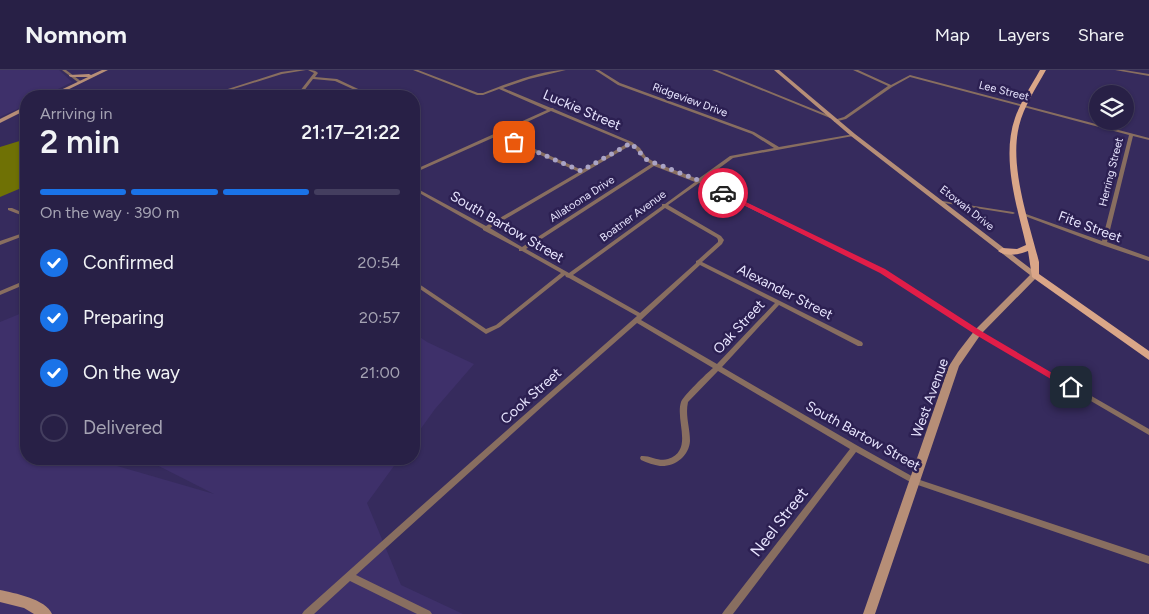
<!DOCTYPE html>
<html lang="en">
<head>
<meta charset="utf-8">
<style>
	body { margin:0; font-family:Figtree,sans-serif; background:#342d51; color:#f1f3f6; height:100vh; display:flex; flex-direction:column; font-size:19px; white-space:nowrap }
	* { box-sizing:border-box; margin:0 }
	p { font-size:16px; color:#a5a3b3 }
	.icon { flex:none; width:28px; height:28px; fill:none; stroke:currentColor; stroke-width:2; stroke-linecap:round; stroke-linejoin:round }
	.map { position:relative; flex:1; overflow:hidden }
	.panel { position:absolute; left:20px; top:20px; width:400px; height:375px; display:flex; flex-direction:column; background:#282046; border-radius:20px; box-shadow:0 1px 4px #0004,0 0 0 1px #443e5f }
	.panel>* { flex:none }
	.tools { position:absolute; left:1089px; top:15px; display:grid; gap:10px }
	.tools a { display:grid; place-items:center; width:45px; height:45px; border-radius:50%; background:#282046; box-shadow:0 1px 4px #0004,0 0 0 1px #443e5f; font-size:25px }
	.pin { position:absolute; display:grid; place-items:center; width:42px; height:42px; color:#fff; margin:-21px; border-radius:10px; box-shadow:0 2px 8px #0006 }
	.courier { position:absolute; display:grid; place-items:center; width:50px; height:50px; margin:-25px; border:4px solid #e11d48; border-radius:50%; background:#fff; color:#222; box-shadow:0 1px 6px #0007 }
	.summary em { font-style:normal; font-weight:600 }
	.summary div { display:flex; flex-direction:column-reverse }
	.summary { display:flex; align-items:center; justify-content:space-between; height:85px; padding:0 20px }
	h1 { font-size:32px; font-weight:600; line-height:38px }
	.bar { display:grid; grid-template-columns:repeat(4,1fr); gap:8px 5px; align-content:center; height:60px; padding:0 20px }
	.bar i { height:6px; border-radius:4px; background:#443e5f }
	.bar .current { background:#1a73e8 }
	.bar p { grid-column:span 4 }
	ol { padding:0 20px; list-style:none }
	li { display:flex; align-items:center; gap:15px; height:55px }
	li p { margin-inline-start:auto }
	li .icon { padding:5px; border-radius:50%; background:#1a73e8; color:#fff; stroke-width:4 }
	li:last-child { color:#a5a3b3 }
	li i { width:28px; height:28px; border:2px solid #443e5f; border-radius:50% }
	header { display:flex; align-items:center; gap:30px; box-sizing:border-box; height:70px; padding:0 25px; background:#282046; border-bottom:1px solid #443e5f }
	header strong { font-size:24px }
	nav { display:flex; gap:28px; margin-inline-start:auto; font-size:18px }
	.map>svg:first-child { display:block }
	.built { fill:#3e306a }
	.forest { fill:#6f7105 }
	.lines { fill:none; stroke-linecap:round; stroke-linejoin:round }
	.street { fill:#886e60; fill-rule:evenodd }
	.secondary { fill:#b68e77; fill-rule:evenodd }
	.primary { fill:#daa688; fill-rule:evenodd }
	.route { fill:#e11d48 }
	.done { stroke:#aaa4c6; stroke-width:5; stroke-dasharray:0 9 }
	.labels { text-anchor:middle; dominant-baseline:central; stroke-width:5; stroke-linejoin:round; paint-order:stroke }
	.far-street-label { font-size:11px; fill:#e8e5ff; stroke:#2c2052 }
	.street-label { font-size:14px; fill:#e8e5ff; stroke:#2c2052 }
	.near-street-label { font-size:16px; fill:#e8e5ff; stroke:#2c2052 }
</style>
</head>
<body>
<header>
<strong>Nomnom</strong>
<nav><a>Map</a><a>Layers</a><a>Share</a></nav>
</header>
<div class="map">
<svg width="1149" height="544" viewBox="0 0 1149 544">
	<rect width="100%" height="100%" fill="#362b5d"/>
	<!-- built -->
	<g class="built">
		<path d="M0,0H59L72,12L44,26H26V35L0,47Z"/>
		<path d="M22,243L26,259V389H93L214,424L145,389H399L367,433L401,515L463,544H0V252Z"/>
		<path d="M414,263L427,272L474,294L435,339L414,368Z"/>
	</g>
	<!-- forest -->
	<path class="forest" d="M26,69V116L0,127V77Z"/>
	<g class="lines">
		<!-- street -->
		<g class="street">
			<path d="M62,0H66L82,12L79,13Z"/>
			<path d="M296,0H306L282,4L211,26H206L281,2Z"/>
			<path d="M308,0C312,0 315,0 318,3L315,7L337,9L373,26H368L335,11L313,9L300,26H296L314,3Z"/>
			<path d="M413,0H418L478,23H483C507,14 540,0 566,0L529,9L503,18L551,38H553L554,39L632,72L640,78L646,87L656,93L698,109L730,86L774,78L752,64L618,15L595,0H599L620,13L754,62L779,77L854,64L855,65L853,66L733,88L702,111L884,200L980,262L1149,359V365L976,264L880,202L699,113L668,135L721,166L724,170L722,174L702,192L862,272L863,274L862,276H858L779,235L722,297L858,376L917,409L1149,486V494L912,413L856,382L733,544H722L724,541L850,379L718,301L688,332C685,346 690,357 690,371C689,386 675,397 660,396C654,395 647,393 641,390L640,388L641,386C650,385 659,392 668,389C694,380 675,351 681,332C684,325 706,304 713,298L637,253L545,334L356,505L430,541L432,544H417L350,511L314,544H302L304,541C414,442 525,344 637,246L569,208L566,207L565,205L500,257L486,264L414,215V211L416,212L486,259L496,255L561,203L522,181H519V179L483,160V159L414,120V117L486,156L579,102L497,66L414,103V100L547,40L499,19L483,25H477ZM551,41L628,73L582,100L501,64ZM631,75C639,82 641,88 651,94L522,177L490,158ZM654,96L695,112L665,134H662V136L569,203L526,179ZM665,138L717,168L718,170V172L698,190L696,191V193L640,243L573,205ZM700,195L775,233L717,294L641,250Z"/>
			<path d="M712,0H717L833,47L830,48Z"/>
			<path d="M853,0H858L891,15L910,5L1149,68V70L1133,66L1107,172L1149,187V191L1102,175L1022,145V144H1026L1102,171L1129,65L910,7L892,17L846,49L834,52V50L844,47L888,16Z"/>
			<path d="M1115,0H1124L1149,4V6Z"/>
			<path d="M414,45L420,51L415,57H414V54L416,51L414,48Z"/>
			<path d="M936,130L1013,142L1015,143L1013,144L938,132H936Z"/>
			<path d="M8,138H12L26,144V147L8,140Z"/>
			<path d="M26,162V165L0,175V171Z"/>
			<path d="M26,210V214L0,225V221Z"/>
		</g>
		<!-- secondary -->
		<g class="secondary">
			<path d="M102,0H108L55,26H48L88,7H71L69,6V5L89,4L91,5Z"/>
			<path d="M774,0H779L855,64L1039,205L981,264L959,296L875,544H863L949,296L958,282L975,260L1030,205L851,66Z"/>
			<path d="M26,36V40L0,53V49Z"/>
			<path d="M0,520C14,523 46,529 52,544H34L24,538L0,532Z"/>
		</g>
		<!-- primary -->
		<path class="primary" d="M1040,0H1046C1036,18 1024,36 1019,56C1009,97 1029,152 1039,192V204L1149,281V290L1032,207L1028,181C1019,185 1006,187 998,181L1002,178L1017,179L1026,175C1017,136 1001,88 1015,48C1021,31 1031,16 1040,0Z"/>
	</g>
	<!-- route -->
	<path class="route" d="M721,122H725L885,199L981,261L1076,317L1074,319H1068L976,265L880,203L721,124Z"/>
	<g class="lines">
		<!-- done -->
		<path class="done" d="M514,72L581,101L631,73L647,90L698,110L723,123"/>
	</g>
	<g class="labels">
		<!-- far-street labels -->
		<g class="far-street-label">
			<text transform="translate(1004 21) rotate(14)">Lee Street</text>
			<text transform="translate(690 30) rotate(20)">Ridgeview Drive</text>
			<text transform="translate(1111 102) rotate(-76)">Herring Street</text>
			<text transform="translate(582 129) rotate(-33)">Allatoona Drive</text>
			<text transform="translate(967 138) rotate(38)">Etowah Drive</text>
			<text transform="translate(633 146) rotate(-36)">Boatner Avenue</text>
		</g>
		<!-- street labels -->
		<g class="street-label">
			<text transform="translate(582 40) rotate(23)">Luckie Street</text>
			<text transform="translate(507 157) rotate(30)">South Bartow Street</text>
			<text transform="translate(1090 157) rotate(20)">Fite Street</text>
			<text transform="translate(785 222) rotate(27)">Alexander Street</text>
			<text transform="translate(739 257) rotate(-47)">Oak Street</text>
			<text transform="translate(531 326) rotate(-42)">Cook Street</text>
			<text transform="translate(930 328) rotate(-70)">West Avenue</text>
			<text transform="translate(863 366) rotate(29)">South Bartow Street</text>
		</g>
		<!-- near-street labels -->
		<g class="near-street-label">
			<text transform="translate(779 452) rotate(-52)">Neel Street</text>
		</g>
	</g>
</svg>
<div class="tools">
<a><svg class="icon" aria-label="layers" viewBox="0 0 24 24"><path d="M12 4l9 5-9 5-9-5zM3 14l9 5 9-5"/></svg></a>
</div>
<div class="pin" style="left:514px;top:72px;background:#ea580c"><svg class="icon" aria-label="bag" viewBox="0 0 24 24"><path d="M5 8h14l-1 12H6zM9 8a3 3 0 0 1 6 0"/></svg></div>
<div class="pin" style="left:1071px;top:317px;background:#1f2937"><svg class="icon" aria-label="home" viewBox="0 0 24 24"><path d="M3 11l9-7 9 7M6 9v11h12V9"/></svg></div>
<div class="courier" style="left:723px;top:123px"><svg class="icon" aria-label="car" viewBox="0 0 24 24"><path d="M5 17H2v-5l4-1 3-4h7l3 4 3 1v5h-3M9 17h6M6 11h13"/><circle cx="7" cy="17" r="2"/><circle cx="17" cy="17" r="2"/></svg></div>
<section class="panel">
<div class="summary"><div><h1>2 min</h1><p>Arriving in</p></div><em>21:17–21:22</em></div>
<div class="bar"><i class="current"></i><i class="current"></i><i class="current"></i><i></i><p>On the way · 390 m</p></div>
<ol>
<li><svg class="icon" aria-label="check" viewBox="0 0 24 24"><path d="M5 12l5 5 9-10"/></svg>Confirmed<p>20:54</p></li>
<li><svg class="icon" aria-label="check" viewBox="0 0 24 24"><path d="M5 12l5 5 9-10"/></svg>Preparing<p>20:57</p></li>
<li><svg class="icon" aria-label="check" viewBox="0 0 24 24"><path d="M5 12l5 5 9-10"/></svg>On the way<p>21:00</p></li>
<li><i></i>Delivered</li>
</ol>
</section>
</div>
</body>
</html>
